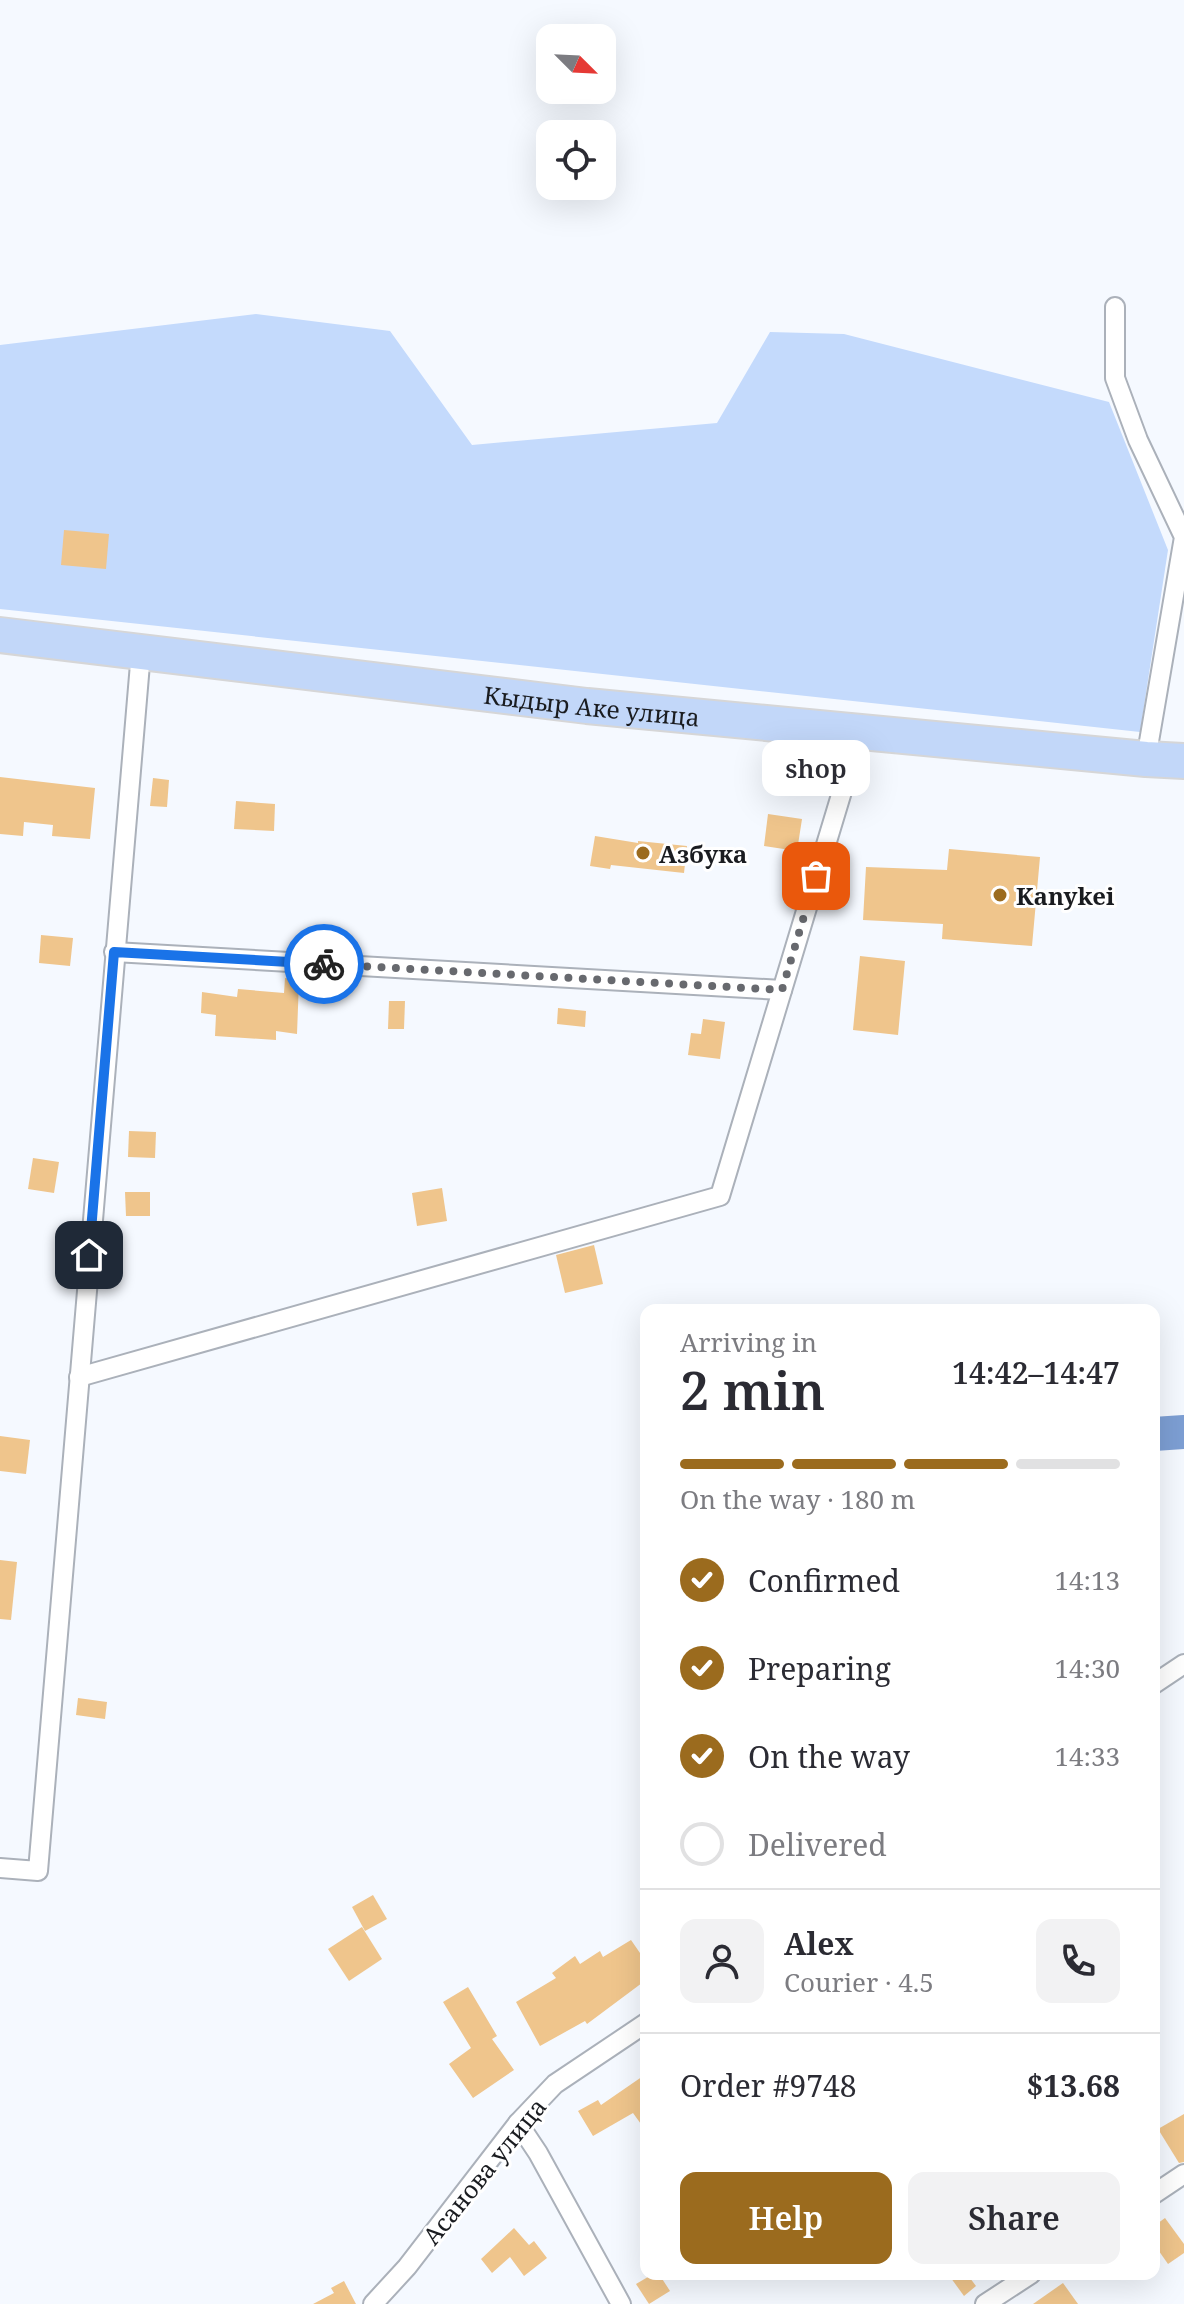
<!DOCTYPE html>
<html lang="en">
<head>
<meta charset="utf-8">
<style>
	body { margin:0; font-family:"Noto Serif",serif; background:#f2f2f3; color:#2b2b33; height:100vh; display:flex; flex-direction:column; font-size:30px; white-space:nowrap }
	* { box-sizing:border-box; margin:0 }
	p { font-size:26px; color:#7c7c81 }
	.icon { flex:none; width:44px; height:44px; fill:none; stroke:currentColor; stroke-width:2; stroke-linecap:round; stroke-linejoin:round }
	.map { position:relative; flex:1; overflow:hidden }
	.drawer { position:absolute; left:640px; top:1304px; width:520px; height:976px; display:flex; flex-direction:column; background:#fff; border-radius:16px; box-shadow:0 8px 32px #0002 }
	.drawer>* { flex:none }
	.needle { width:52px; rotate:114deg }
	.buttons { position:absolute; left:536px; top:24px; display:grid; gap:16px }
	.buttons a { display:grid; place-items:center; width:80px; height:80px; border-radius:16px; background:#fff; box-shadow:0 8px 32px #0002; font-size:40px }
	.pin { position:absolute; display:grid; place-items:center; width:68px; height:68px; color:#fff; margin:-34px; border-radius:16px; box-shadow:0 4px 12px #0006 }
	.courier { position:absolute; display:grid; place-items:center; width:80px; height:80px; margin:-40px; border:6px solid #1a73e8; border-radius:50%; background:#fff; color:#222; box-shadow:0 2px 10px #0007 }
	.bubble { position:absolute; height:56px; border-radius:16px; background:#fff; box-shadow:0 8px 32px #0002; font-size:26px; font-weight:600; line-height:56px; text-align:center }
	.summary em { font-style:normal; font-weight:600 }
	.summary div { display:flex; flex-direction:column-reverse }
	.summary { display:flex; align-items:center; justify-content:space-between; height:136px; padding:0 40px }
	h1 { font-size:52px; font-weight:600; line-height:60px }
	.bar { display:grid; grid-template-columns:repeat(4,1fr); gap:12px 8px; align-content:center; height:96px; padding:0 40px }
	.bar i { height:10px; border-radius:6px; background:#e1e1e2 }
	.bar .on { background:#9b6b1e }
	.bar p { grid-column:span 4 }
	.line { display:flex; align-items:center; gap:20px; padding:0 40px; border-top:2px solid #e1e1e2 }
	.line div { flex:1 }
	.round { display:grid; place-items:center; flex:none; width:84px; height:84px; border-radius:16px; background:#f2f2f3 }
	ol { padding:0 40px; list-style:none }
	li { display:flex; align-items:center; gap:24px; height:88px }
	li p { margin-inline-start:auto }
	li .icon { padding:8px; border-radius:50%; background:#9b6b1e; color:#fff; stroke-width:4 }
	li:last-child { color:#7c7c81 }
	li i { width:44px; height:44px; border:4px solid #e1e1e2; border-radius:50% }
	.button { display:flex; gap:16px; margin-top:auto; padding:16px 40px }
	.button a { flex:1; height:92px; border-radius:16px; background:#9b6b1e; color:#fff; font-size:32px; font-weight:600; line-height:92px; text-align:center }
	.button a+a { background:#f2f2f3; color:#2b2b33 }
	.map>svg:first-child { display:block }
	.green { fill:#c4dafc }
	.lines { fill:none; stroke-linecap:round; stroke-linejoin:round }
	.river { stroke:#7d9fd4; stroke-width:34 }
	.building { fill:#efc58c }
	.street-casing { stroke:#abb1ba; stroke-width:22 }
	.highway-casing { stroke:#d6d6d7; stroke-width:38 }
	.street { stroke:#fff; stroke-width:18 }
	.highway { stroke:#c2d7f9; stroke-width:34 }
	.done { stroke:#67696e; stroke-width:8; stroke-dasharray:0 14.4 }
	.route { stroke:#1a73e8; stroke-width:10 }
	.poi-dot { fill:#9b6b1e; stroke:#fff; stroke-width:3 }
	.labels { text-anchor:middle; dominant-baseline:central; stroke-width:6; stroke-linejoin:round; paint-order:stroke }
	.street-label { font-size:24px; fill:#1a1c20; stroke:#fff }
	.poi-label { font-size:24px; font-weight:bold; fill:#1a1c20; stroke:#fff; text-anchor:start }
</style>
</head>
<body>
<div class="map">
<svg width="1184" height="2304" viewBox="0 0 1184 2304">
	<rect width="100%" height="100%" fill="#f5f9ff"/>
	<!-- green -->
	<path class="green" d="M256,314L390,331L472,445L717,423L770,332L844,334L1109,402L1168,550L1140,732L0,609V345Z"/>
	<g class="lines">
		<!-- river -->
		<path class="river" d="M1154,1434L1184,1432"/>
	</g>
	<!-- building -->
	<g class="building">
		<path d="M64,530L109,534L106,569L61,565Z"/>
		<path d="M0,777L95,788L90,839L52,836L53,825L24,822L23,836L0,834Z"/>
		<path d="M153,778L169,780L167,807L150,806Z"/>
		<path d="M236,801L275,804L274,831L234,829Z"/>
		<path d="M768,814L802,819L797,851L764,846Z"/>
		<path d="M595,836L638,843V841L687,846L684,873L611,865L610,869L590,866Z"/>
		<path d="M949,849L1040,857L1032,946L942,939L943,924L863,920L866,867L947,870Z"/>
		<path d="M41,935L73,938L70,966L39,963Z"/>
		<path d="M860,956L905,961L898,1035L853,1030Z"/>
		<path d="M285,978L299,981L297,1034L276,1031V1040L215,1036L216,1015L201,1013L202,992L237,997L238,989L284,993Z"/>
		<path d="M389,1001H405L404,1029H388Z"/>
		<path d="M558,1008L586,1011L585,1027L557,1024Z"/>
		<path d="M703,1019L725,1022L720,1059L688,1055L691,1033L701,1034Z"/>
		<path d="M129,1131L156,1132L155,1158L128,1157Z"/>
		<path d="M33,1158L59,1162L54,1193L28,1189Z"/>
		<path d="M442,1188L447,1221L417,1226L412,1193Z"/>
		<path d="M125,1192H150V1216H126Z"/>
		<path d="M594,1245L603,1284L565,1293L556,1255Z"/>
		<path d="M0,1436L30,1440L26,1474L0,1471Z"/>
		<path d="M0,1560L17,1562L11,1620L0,1619Z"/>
		<path d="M78,1698L107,1702L105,1719L76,1715Z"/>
		<path d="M373,1895L387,1919L365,1931L352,1907Z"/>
		<path d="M362,1927L382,1959L349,1981L328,1949Z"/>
		<path d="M631,1940L640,1953L646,1949V1980L587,2024L585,2021L540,2046L516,2002L556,1978L552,1973L575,1956L580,1964L600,1951L603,1957Z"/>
		<path d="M468,1987L497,2036L492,2039L514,2070L473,2098L449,2064L471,2048L443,2002Z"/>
		<path d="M646,2074V2131L633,2113L593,2136L578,2111L598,2100L601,2105Z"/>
		<path d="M1184,2114V2162L1179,2163L1158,2129Z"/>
		<path d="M1165,2218L1184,2244V2253L1168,2264L1154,2244V2226Z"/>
		<path d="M514,2228L529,2245L534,2241L547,2258L524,2276L510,2257L492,2273L481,2259Z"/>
		<path d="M653,2274H659L670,2291L649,2304L636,2284Z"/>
		<path d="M948,2274H967L976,2286L964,2296Z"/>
		<path d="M344,2281L356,2304H313L334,2293L331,2288Z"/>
		<path d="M1063,2283L1078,2304H1033Z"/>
	</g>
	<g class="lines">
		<defs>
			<g id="street">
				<path d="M1115,307V378L1138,440L1184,537L1146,759"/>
				<path d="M114,952L782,990"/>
				<path d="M79,1377L720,1196L860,732"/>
				<path d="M1154,1684L1184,1664"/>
				<path d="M0,1868L38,1871L141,652"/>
				<path d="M518,2123L538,2153L621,2304"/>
				<path d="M1154,2194L1184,2174"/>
				<path d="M373,2304L407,2267L518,2123L555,2084L646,2023"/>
				<path d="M985,2304L1031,2274"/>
			</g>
			<g id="highway">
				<path id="s1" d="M0,635L587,706L1146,759L1184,761"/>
			</g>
		</defs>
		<!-- street casing -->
		<use href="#street" class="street-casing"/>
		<!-- highway casing -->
		<use href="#highway" class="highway-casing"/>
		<!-- street -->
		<use href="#street" class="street"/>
		<!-- highway -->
		<use href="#highway" class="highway"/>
	</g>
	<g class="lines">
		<!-- done -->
		<path class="done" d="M324,964L782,990L816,876"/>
		<!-- route -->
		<path class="route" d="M89,1255L114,952L324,964"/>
	</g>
	<!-- markers -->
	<g class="poi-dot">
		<circle cx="643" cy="853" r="8"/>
		<circle cx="1000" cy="895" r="8"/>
	</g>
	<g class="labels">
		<!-- street labels -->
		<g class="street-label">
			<text stroke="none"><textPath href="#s1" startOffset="596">Кыдыр Аке улица</textPath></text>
			<text transform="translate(484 2171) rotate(-51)">Асанова улица</text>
		</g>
		<!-- poi labels -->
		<g class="poi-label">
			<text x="659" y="853">Азбука</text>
			<text x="1016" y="895">Kanykei</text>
		</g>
	</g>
</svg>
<div class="buttons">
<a><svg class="needle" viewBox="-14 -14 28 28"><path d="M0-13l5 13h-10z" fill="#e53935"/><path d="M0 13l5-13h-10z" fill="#7c7c81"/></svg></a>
<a><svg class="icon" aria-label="locate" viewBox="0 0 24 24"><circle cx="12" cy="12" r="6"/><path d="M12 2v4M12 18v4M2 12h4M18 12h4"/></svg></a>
</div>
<div class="pin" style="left:816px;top:876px;background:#ea580c"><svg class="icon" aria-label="bag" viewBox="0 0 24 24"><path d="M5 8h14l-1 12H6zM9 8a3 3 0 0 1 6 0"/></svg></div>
<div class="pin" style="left:89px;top:1255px;background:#1f2937"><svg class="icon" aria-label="home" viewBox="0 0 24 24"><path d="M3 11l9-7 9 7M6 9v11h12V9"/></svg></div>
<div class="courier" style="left:324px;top:964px"><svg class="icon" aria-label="bike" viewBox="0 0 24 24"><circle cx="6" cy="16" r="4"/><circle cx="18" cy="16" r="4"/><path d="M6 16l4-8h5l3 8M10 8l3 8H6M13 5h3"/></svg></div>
<div class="bubble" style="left:762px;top:740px;width:108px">shop</div>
<section class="drawer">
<div class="summary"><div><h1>2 min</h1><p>Arriving in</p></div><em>14:42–14:47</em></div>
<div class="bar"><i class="on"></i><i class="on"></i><i class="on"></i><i></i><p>On the way · 180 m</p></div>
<ol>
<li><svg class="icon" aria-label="check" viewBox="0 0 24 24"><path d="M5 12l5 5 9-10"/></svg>Confirmed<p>14:13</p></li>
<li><svg class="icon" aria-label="check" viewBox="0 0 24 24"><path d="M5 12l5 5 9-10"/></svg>Preparing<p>14:30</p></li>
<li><svg class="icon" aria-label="check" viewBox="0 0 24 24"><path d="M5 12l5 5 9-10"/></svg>On the way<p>14:33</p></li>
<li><i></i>Delivered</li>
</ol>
<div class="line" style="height:144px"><a class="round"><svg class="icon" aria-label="person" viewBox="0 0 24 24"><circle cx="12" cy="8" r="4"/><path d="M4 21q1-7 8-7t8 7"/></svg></a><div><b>Alex</b><p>Courier · 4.5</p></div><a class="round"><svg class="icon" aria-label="phone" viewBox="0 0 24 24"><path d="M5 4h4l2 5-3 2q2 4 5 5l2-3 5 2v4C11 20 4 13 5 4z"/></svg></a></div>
<div class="line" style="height:104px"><div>Order #9748</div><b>$13.68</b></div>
<div class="button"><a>Help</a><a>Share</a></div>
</section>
</div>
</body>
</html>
